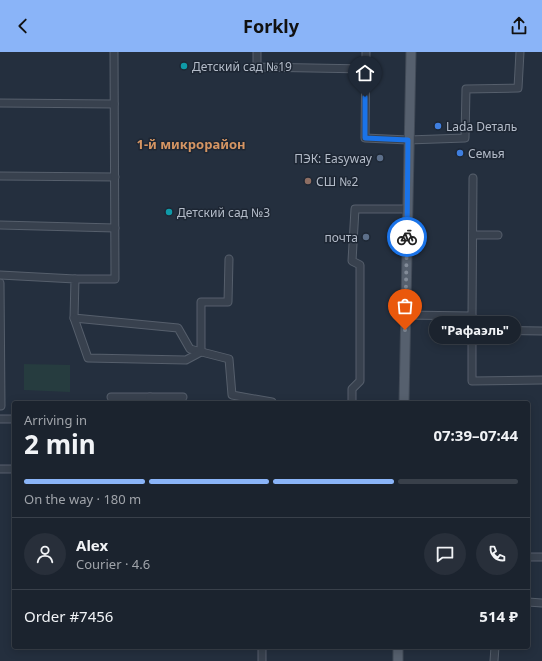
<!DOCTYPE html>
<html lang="en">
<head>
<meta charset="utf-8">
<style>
	body { margin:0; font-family:"Noto Sans",sans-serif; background:#282f3a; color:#f1f3f6; height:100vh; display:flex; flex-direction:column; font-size:15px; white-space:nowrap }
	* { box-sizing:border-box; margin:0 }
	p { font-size:13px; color:#a0a4aa }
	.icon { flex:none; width:22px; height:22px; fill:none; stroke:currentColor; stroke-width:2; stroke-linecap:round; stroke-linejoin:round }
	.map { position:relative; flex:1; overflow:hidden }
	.side { position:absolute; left:12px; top:349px; width:518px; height:248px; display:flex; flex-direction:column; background:#1b232e; border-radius:4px; box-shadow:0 2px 10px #0003,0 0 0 1px #39404a }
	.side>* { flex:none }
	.pin { position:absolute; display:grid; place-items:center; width:34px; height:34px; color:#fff; margin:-41px -17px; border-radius:50% 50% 50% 0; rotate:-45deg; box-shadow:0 0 4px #0007 }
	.pin .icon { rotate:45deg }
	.courier { position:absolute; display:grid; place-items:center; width:40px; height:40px; margin:-20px; border:3px solid #1a73e8; border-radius:50%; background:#fff; color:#222; box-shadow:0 1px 5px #0007 }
	.bubble { position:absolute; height:28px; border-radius:14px; background:#1b232e; box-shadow:0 2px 10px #0003,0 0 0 1px #39404a; font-size:13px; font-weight:700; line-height:28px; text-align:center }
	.headline em { font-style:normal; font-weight:700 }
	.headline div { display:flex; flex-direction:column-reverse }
	.headline { display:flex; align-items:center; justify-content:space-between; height:68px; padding:0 12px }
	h1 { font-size:26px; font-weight:700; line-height:30px }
	.bar { display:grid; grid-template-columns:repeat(4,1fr); gap:6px 4px; align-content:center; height:48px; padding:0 12px }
	.bar i { height:5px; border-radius:3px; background:#39404a }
	.bar .on { background:#8ab4f8 }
	.bar p { grid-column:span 4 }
	.line { display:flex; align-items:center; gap:10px; padding:0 12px; border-top:1px solid #39404a }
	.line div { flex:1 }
	.round { display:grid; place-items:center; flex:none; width:42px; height:42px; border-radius:21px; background:#282f3a }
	header { display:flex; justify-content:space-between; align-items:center; height:52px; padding:0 12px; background:#8ab4f8; color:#111; font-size:18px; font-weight:700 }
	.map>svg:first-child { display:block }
	.green { fill:#263c3f }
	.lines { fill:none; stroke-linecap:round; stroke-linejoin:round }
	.minor-casing { stroke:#565f6c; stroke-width:9 }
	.major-casing { stroke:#414a57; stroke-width:11 }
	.minor { stroke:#38414e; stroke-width:7 }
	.major { stroke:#56606e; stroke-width:9 }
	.done { stroke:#828b98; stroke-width:4; stroke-dasharray:0 7.2 }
	.route { stroke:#1a73e8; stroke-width:5 }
	.culture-dot { fill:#0f9aa8; stroke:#1d2633; stroke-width:1.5 }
	.shop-dot { fill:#3f7fe0; stroke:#1d2633; stroke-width:1.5 }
	.service-dot { fill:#5c6f8a; stroke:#1d2633; stroke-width:1.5 }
	.education-dot { fill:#8d6e63; stroke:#1d2633; stroke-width:1.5 }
	.labels { text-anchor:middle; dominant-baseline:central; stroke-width:3; stroke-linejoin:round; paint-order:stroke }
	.poi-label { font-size:12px; fill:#b4bcc9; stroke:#1d2633; text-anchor:start }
	.neighbourhood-label { font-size:13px; font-weight:bold; fill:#d59563; stroke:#1d2633 }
</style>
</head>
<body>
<header><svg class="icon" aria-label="back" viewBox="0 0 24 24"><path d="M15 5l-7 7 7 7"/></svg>Forkly<svg class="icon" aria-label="share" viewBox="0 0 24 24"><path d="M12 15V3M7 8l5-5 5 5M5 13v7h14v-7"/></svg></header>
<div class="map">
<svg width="542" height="609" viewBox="0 0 542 609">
	<rect width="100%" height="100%" fill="#242f3e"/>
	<!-- green -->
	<path class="green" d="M24,312L70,313V340L24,338Z"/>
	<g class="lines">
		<defs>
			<g id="minor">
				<path d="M257,0V15L366,17"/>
				<path d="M366,0L365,86L408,88L465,86L466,37L518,36L520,0"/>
				<path d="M0,51L114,52"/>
				<path d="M0,124L115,125"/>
				<path d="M0,173L115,176"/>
				<path d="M473,183H498"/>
				<path d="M0,223L75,227L74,266L178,276L190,297L229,307L232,343L272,350V351"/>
				<path d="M75,227H115L114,0"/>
				<path d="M0,231L1,354"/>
				<path d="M406,263L472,264L473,126"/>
				<path d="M472,264V329L542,328"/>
				<path d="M74,266L88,306L186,308L201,300V250H228L229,207"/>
				<path d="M472,278L542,279"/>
				<path d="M111,345H150V351"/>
				<path d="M150,345H183"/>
				<path d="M352,351V337L360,329V213L352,209L355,157H407"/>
				<path d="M0,367H14"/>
				<path d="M0,417H14"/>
				<path d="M528,505H542"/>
				<path d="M528,550L542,551"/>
				<path d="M262,609V595"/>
				<path d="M494,609L495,595"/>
			</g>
			<g id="major">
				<path d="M404,351L411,0"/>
				<path d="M398,609V595"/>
			</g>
		</defs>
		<!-- minor casing -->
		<use href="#minor" class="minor-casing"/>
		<!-- major casing -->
		<use href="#major" class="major-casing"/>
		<!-- minor -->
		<use href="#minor" class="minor"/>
		<!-- major -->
		<use href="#major" class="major"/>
	</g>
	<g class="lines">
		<!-- done -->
		<path class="done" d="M405,278L407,185"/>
		<!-- route -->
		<path class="route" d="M365,45V86L408,88L407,185"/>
	</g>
	<!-- markers -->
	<g class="culture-dot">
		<circle cx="184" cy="14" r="4"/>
		<circle cx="169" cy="160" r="4"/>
	</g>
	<g class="shop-dot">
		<circle cx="438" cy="74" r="4"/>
		<circle cx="460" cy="101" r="4"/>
	</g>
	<g class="service-dot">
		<circle cx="380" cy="106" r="4"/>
		<circle cx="366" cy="185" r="4"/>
	</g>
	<circle class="education-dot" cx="308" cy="129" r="4"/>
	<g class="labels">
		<!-- poi labels -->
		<g class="poi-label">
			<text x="192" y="14">Детский сад №19</text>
			<text x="446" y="74">Lada Dеталь</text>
			<text x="468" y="101">Семья</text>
			<text x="372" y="106" text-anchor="end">ПЭК: Easyway</text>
			<text x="316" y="129">СШ №2</text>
			<text x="177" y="160">Детский сад №3</text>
			<text x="358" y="185" text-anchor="end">почта</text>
		</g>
		<!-- neighbourhood labels -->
		<g class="neighbourhood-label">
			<text x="191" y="92">1-й микрорайон</text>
		</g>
	</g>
</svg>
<div class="pin" style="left:405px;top:278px;background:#ea580c"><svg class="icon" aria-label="bag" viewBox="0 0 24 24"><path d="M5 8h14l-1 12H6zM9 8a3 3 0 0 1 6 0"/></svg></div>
<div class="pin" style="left:365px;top:45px;background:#1f2937"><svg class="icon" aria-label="home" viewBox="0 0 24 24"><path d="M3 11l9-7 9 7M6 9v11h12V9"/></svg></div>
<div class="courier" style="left:407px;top:185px"><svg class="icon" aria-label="bike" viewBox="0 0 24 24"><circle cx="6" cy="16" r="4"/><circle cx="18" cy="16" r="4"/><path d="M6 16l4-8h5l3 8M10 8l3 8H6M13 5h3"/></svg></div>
<div class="bubble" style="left:429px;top:264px;width:92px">&quot;Рафаэль&quot;</div>
<section class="side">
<div class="headline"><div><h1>2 min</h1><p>Arriving in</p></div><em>07:39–07:44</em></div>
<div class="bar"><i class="on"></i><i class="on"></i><i class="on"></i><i></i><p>On the way · 180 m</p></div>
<div class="line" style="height:72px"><a class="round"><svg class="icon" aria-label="person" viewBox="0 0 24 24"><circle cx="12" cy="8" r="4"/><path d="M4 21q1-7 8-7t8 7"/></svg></a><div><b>Alex</b><p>Courier · 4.6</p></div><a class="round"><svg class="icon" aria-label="chat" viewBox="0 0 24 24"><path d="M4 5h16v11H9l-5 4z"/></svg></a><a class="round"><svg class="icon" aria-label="phone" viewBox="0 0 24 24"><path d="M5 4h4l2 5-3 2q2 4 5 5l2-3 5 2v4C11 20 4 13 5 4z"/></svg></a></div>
<div class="line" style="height:52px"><div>Order #7456</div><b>514 ₽</b></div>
</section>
</div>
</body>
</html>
